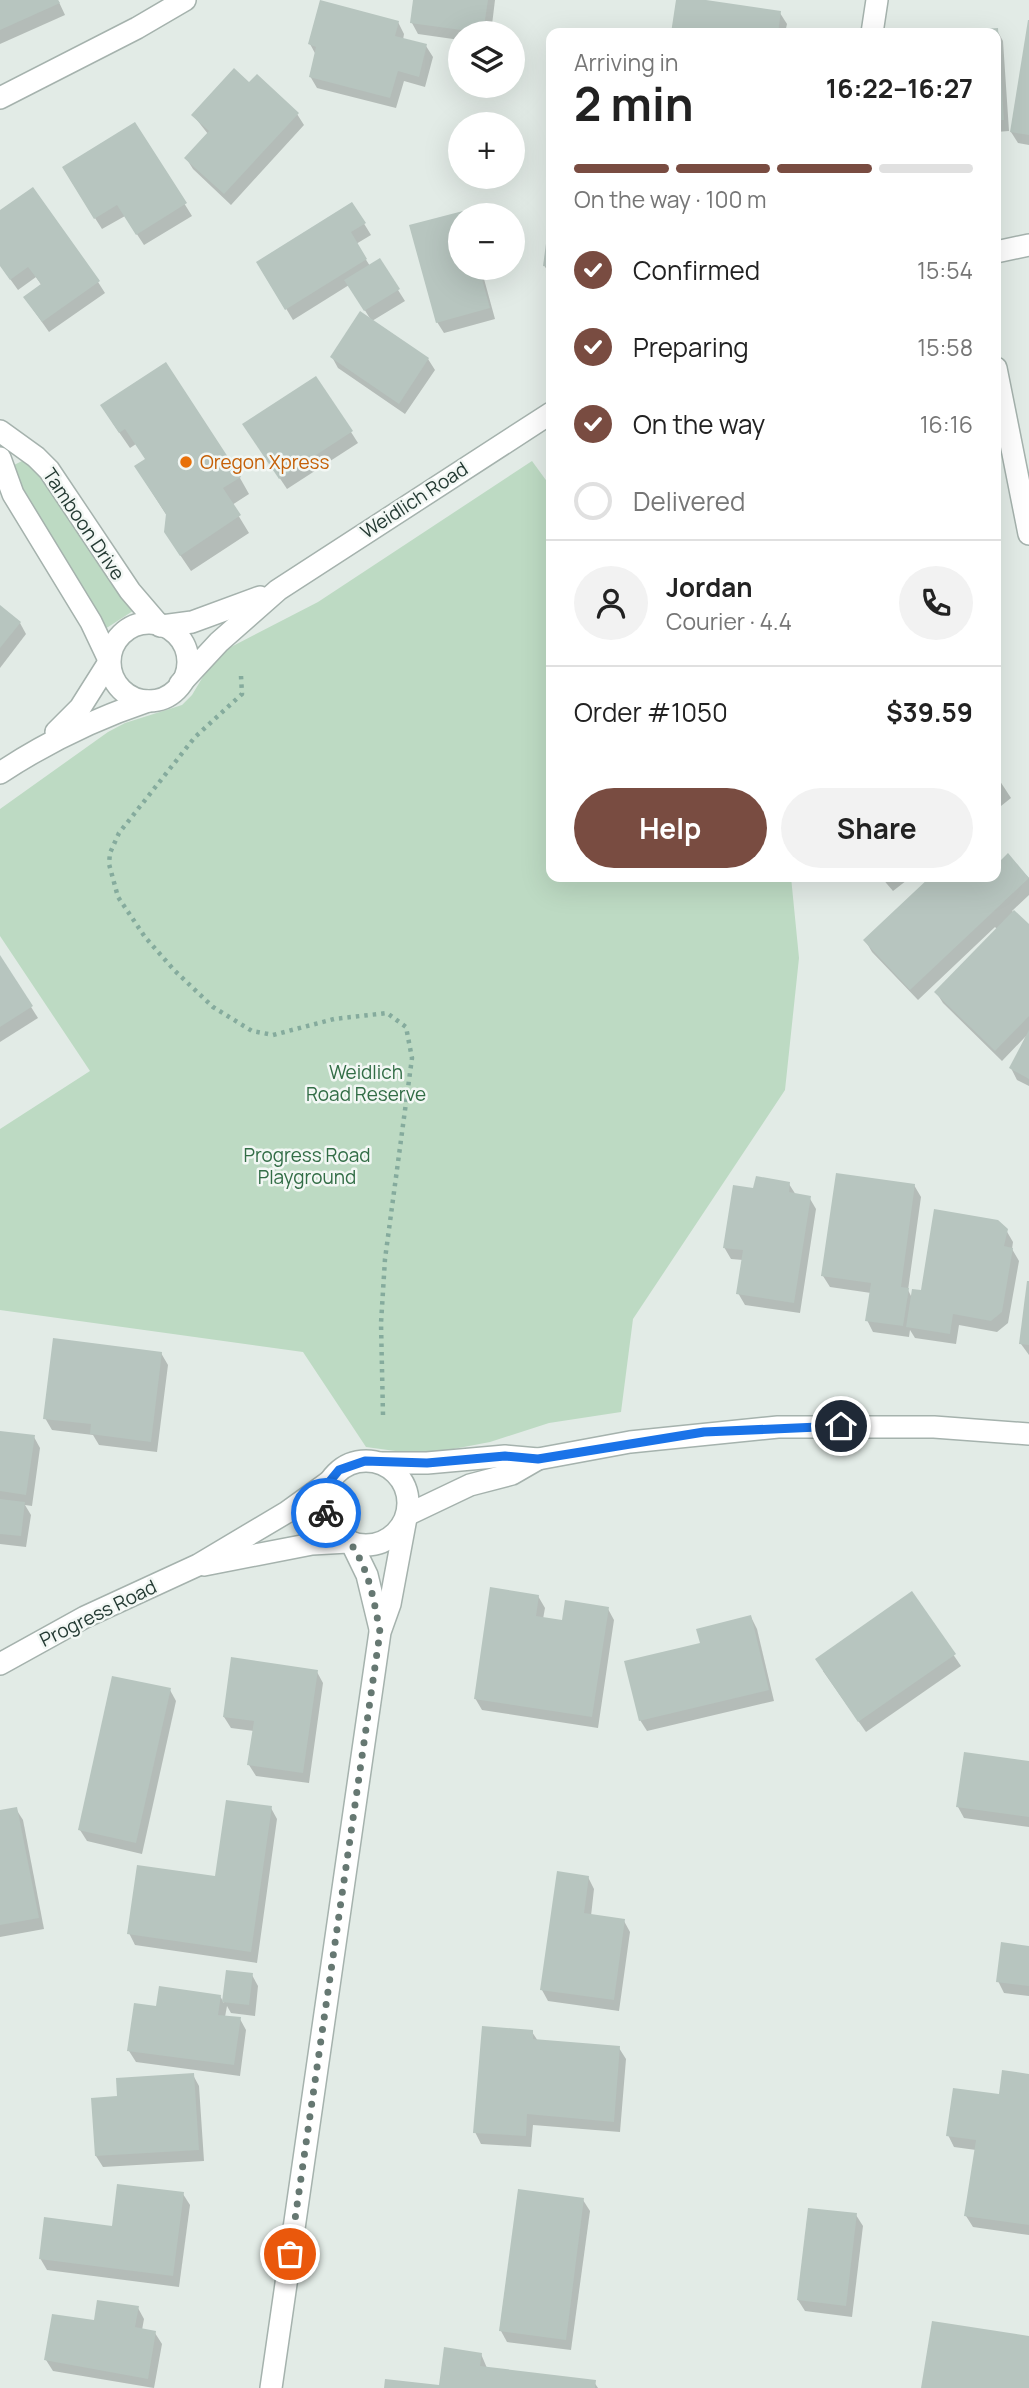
<!DOCTYPE html>
<html lang="en">
<head>
<meta charset="utf-8">
<style>
	body { margin:0; font-family:Manrope,sans-serif; background:#f2f2f2; color:#222; height:100vh; display:flex; flex-direction:column; font-size:26px; white-space:nowrap }
	* { box-sizing:border-box; margin:0 }
	p { font-size:23px; color:#767676 }
	.icon { flex:none; width:38px; height:38px; fill:none; stroke:currentColor; stroke-width:2; stroke-linecap:round; stroke-linejoin:round }
	.map { position:relative; flex:1; overflow:hidden }
	.panel { position:absolute; left:546px; top:28px; width:455px; height:854px; display:flex; flex-direction:column; background:#fff; border-radius:14px; box-shadow:0 7px 28px #0002 }
	.panel>* { flex:none }
	.controls { position:absolute; left:448px; top:21px; display:grid; gap:14px }
	.controls a { display:grid; place-items:center; width:77px; height:77px; border-radius:50%; background:#fff; box-shadow:0 7px 28px #0002; font-size:35px }
	.pin { position:absolute; display:grid; place-items:center; width:60px; height:60px; color:#fff; margin:-30px; border:4px solid #fff; border-radius:50%; box-shadow:0 2px 7px #0007 }
	.courier { position:absolute; display:grid; place-items:center; width:70px; height:70px; margin:-35px; border:5px solid #1a73e8; border-radius:50%; background:#fff; color:#222; box-shadow:0 2px 9px #0007 }
	.overview em { font-style:normal; font-weight:700 }
	.overview div { display:flex; flex-direction:column-reverse }
	.overview { display:flex; align-items:center; justify-content:space-between; height:119px; padding:0 28px }
	h1 { font-size:46px; font-weight:700; line-height:52px }
	.bar { display:grid; grid-template-columns:repeat(4,1fr); gap:10px 7px; align-content:center; height:84px; padding:0 28px }
	.bar i { height:9px; border-radius:5px; background:#e0e0e0 }
	.bar .on { background:#794c41 }
	.bar p { grid-column:span 4 }
	.line { display:flex; align-items:center; gap:18px; padding:0 28px; border-top:2px solid #e0e0e0 }
	.line div { flex:1 }
	.round { display:grid; place-items:center; flex:none; width:74px; height:74px; border-radius:37px; background:#f2f2f2 }
	ol { padding:0 28px; list-style:none }
	li { display:flex; align-items:center; gap:21px; height:77px }
	li p { margin-inline-start:auto }
	li .icon { padding:7px; border-radius:50%; background:#794c41; color:#fff; stroke-width:4 }
	li:last-child { color:#767676 }
	li i { width:38px; height:38px; border:4px solid #e0e0e0; border-radius:50% }
	.action { display:flex; gap:14px; margin-top:auto; padding:14px 28px }
	.action a { flex:1; height:80px; border-radius:42px; background:#794c41; color:#fff; font-size:28px; font-weight:700; line-height:80px; text-align:center }
	.action a+a { background:#f2f2f2; color:#222 }
	.map>svg:first-child { display:block }
	.green { fill:#bddac3 }
	.shadow { fill:#0003 }
	.building { fill:#b7c5bf }
	.lines { fill:none; stroke-linecap:round; stroke-linejoin:round }
	.minor-casing { stroke:#a5b2ad; stroke-width:24 }
	.tertiary-casing { stroke:#a5b2ad; stroke-width:24 }
	.path { stroke:#85ab9d; stroke-width:4.5; stroke-dasharray:3.5 5; stroke-linecap:butt }
	.minor { stroke:#fff; stroke-width:21 }
	.tertiary { stroke:#fff; stroke-width:21 }
	.done { stroke:#667872; stroke-width:7; stroke-dasharray:0 12.6 }
	.route { stroke:#1a73e8; stroke-width:9 }
	.food-dot { fill:#e8710a; stroke:#f2f7f4; stroke-width:2.5 }
	.labels { text-anchor:middle; dominant-baseline:central; stroke-width:5; stroke-linejoin:round; paint-order:stroke }
	.food-label { font-size:19px; fill:#c56008; stroke:#f2f7f4; text-anchor:start }
	.street-label { font-size:19px; fill:#243a33; stroke:#f2f7f4 }
	.park-label { font-size:19px; fill:#326d46; stroke:#f2f7f4 }
</style>
</head>
<body>
<div class="map">
<svg width="1029" height="2388" viewBox="0 0 1029 2388">
	<rect width="100%" height="100%" fill="#e2ebe6"/>
	<!-- green -->
	<g class="green">
		<path d="M24,460L37,469L107,577L136,609L105,629L15,479L14,465Z"/>
		<path d="M532,461L551,487V877H791L799,958L785,1090L633,1319L621,1412L549,1423L490,1442L448,1450L410,1453L366,1447L303,1352L0,1310V1129L90,1071L0,936V809L108,732L125,723L182,705L192,695L210,665L229,648L318,602Z"/>
	</g>
	<!-- shadow -->
	<g class="shadow">
		<path d="M0,0H58L65,15L0,44Z"/>
		<path d="M415,0H495L491,33H460V40L418,34L412,23Z"/>
		<path d="M678,0L780,13L787,24L785,33H673Z"/>
		<path d="M398,22L404,34L403,40L426,46L433,57L425,87L404,81L396,108L317,88L310,76L316,55L310,44Z"/>
		<path d="M1029,22V145L1018,143L1011,132Z"/>
		<path d="M997,30L1003,41L1009,131L996,132V157V33H947Z"/>
		<path d="M249,84L297,114L304,125L231,205L193,169L186,158L208,134L193,115Z"/>
		<path d="M135,124L192,216L144,245L125,216L102,229L70,179Z"/>
		<path d="M352,204L371,235L356,244L370,266L398,290L405,301L372,321L428,359L435,370L405,414L338,368L332,357L371,320L349,285L293,320L258,262Z"/>
		<path d="M0,212L98,282L105,293L49,332L32,308L42,286L36,277L18,290L0,265Z"/>
		<path d="M463,213L460,268H481L495,319L444,333L437,322L411,227Z"/>
		<path d="M551,216V277L544,265Z"/>
		<path d="M112,422L240,478L249,494L232,505L249,533L191,571L176,549L167,516L136,467L147,460L136,444L130,448Z"/>
		<path d="M351,432L358,443L287,489L251,435Z"/>
		<path d="M0,607L20,623L26,634L0,668Z"/>
		<path d="M996,775L1011,798L996,810Z"/>
		<path d="M1008,856L1029,878V895L1012,911L1029,927V1086L1017,1080L1011,1068L1026,1036L1002,1061L943,1003L936,992L997,929L995,927L918,1000L872,952L865,940L933,877H996V861L999,864Z"/>
		<path d="M881,877H911L893,891Z"/>
		<path d="M0,958L38,1018L0,1042Z"/>
		<path d="M789,1184L796,1195L809,1197L816,1209L800,1313L745,1305L738,1293L743,1260L731,1259L724,1247L755,1190Z"/>
		<path d="M914,1185L921,1197L908,1290L912,1298L1006,1230L1013,1242L1012,1249L1019,1261L1008,1323L997,1332L959,1325L956,1344L915,1338L910,1330L909,1337L873,1332L867,1320L871,1293L830,1287L823,1276Z"/>
		<path d="M1029,1282V1355L1021,1344Z"/>
		<path d="M161,1353L168,1365L157,1452L99,1445L93,1435L52,1430L45,1418Z"/>
		<path d="M0,1432L34,1437L40,1448L32,1506L25,1505L31,1515L26,1547L0,1544Z"/>
		<path d="M912,1594L961,1666L866,1732L823,1671Z"/>
		<path d="M538,1596L545,1608L543,1619L564,1622L608,1609L614,1620L598,1728L482,1710L475,1698Z"/>
		<path d="M751,1617L757,1629L774,1701L647,1731L640,1720L702,1644Z"/>
		<path d="M317,1672L323,1683L309,1783L256,1776L249,1765L254,1731L231,1728L224,1717Z"/>
		<path d="M170,1690L176,1701L142,1854L87,1841L80,1830Z"/>
		<path d="M1029,1762V1827L964,1818L958,1807Z"/>
		<path d="M271,1808L277,1819L257,1963L135,1945L129,1933L216,1878Z"/>
		<path d="M16,1809L23,1820L44,1929L0,1937V1812Z"/>
		<path d="M588,1877L594,1889L591,1916L624,1921L630,1932L619,2011L548,2001L542,1990Z"/>
		<path d="M1029,1947V1996L1004,1993L998,1981Z"/>
		<path d="M227,1972L252,1975L258,1986L255,2016L231,2013L227,2006L225,2017L240,2019L246,2030L240,2076L136,2062L129,2051L220,1996L224,2003Z"/>
		<path d="M532,2032L538,2041L619,2048L626,2059L620,2132L533,2125L531,2147L481,2144L475,2132Z"/>
		<path d="M193,2075L199,2086L204,2161L103,2167L96,2156L93,2099L119,2097Z"/>
		<path d="M1029,2076V2235L973,2227L966,2216L976,2150L954,2147L948,2135Z"/>
		<path d="M183,2194L190,2205L179,2287L47,2270L40,2258Z"/>
		<path d="M583,2200L590,2211L571,2350L507,2342L501,2331Z"/>
		<path d="M856,2215L863,2226L852,2317L805,2311L798,2300Z"/>
		<path d="M138,2308L144,2319L142,2330L155,2333L162,2344L154,2388L53,2371L46,2360L95,2322Z"/>
		<path d="M481,2354L487,2368L594,2382L598,2388H386L441,2387Z"/>
	</g>
	<!-- building -->
	<g class="building">
		<path d="M0,0H58L60,3L0,30Z"/>
		<path d="M320,0L399,21L395,36L427,44L419,77L398,71L390,98L309,77L316,47L308,44Z"/>
		<path d="M413,0H488L483,33L410,23Z"/>
		<path d="M676,0H706L781,11L778,33H671Z"/>
		<path d="M1028,20H1029V135L1010,132Z"/>
		<path d="M998,28L1004,120H996V33L951,31Z"/>
		<path d="M234,68L249,82L257,74L299,113L224,194L184,158L209,131L191,115Z"/>
		<path d="M135,122L187,203L136,235L117,205L94,219L62,167Z"/>
		<path d="M33,187L100,281L42,322L23,297L41,284L28,267L10,280L0,266V210Z"/>
		<path d="M352,202L366,223L351,232L367,259L285,310L256,262Z"/>
		<path d="M463,211L465,215H460V268H479L490,308L436,323L409,225Z"/>
		<path d="M550,214L551,215V267L543,266Z"/>
		<path d="M380,258L400,289L364,311L344,280Z"/>
		<path d="M360,311L429,358L399,404L330,357Z"/>
		<path d="M166,362L241,477L223,488L241,515L180,556L164,532L166,514L134,466L145,459L125,429L119,433L100,405Z"/>
		<path d="M316,376L353,431L279,479L242,424Z"/>
		<path d="M0,605L21,622L0,648Z"/>
		<path d="M1008,853L1029,878L910,990L863,940L930,877H996V858L999,862Z"/>
		<path d="M1014,910L1029,924V1016L995,1051L934,992Z"/>
		<path d="M0,955L33,1006L0,1027Z"/>
		<path d="M1029,1030V1079L1009,1068Z"/>
		<path d="M836,1173L915,1184L901,1287L909,1288L903,1326L865,1321L871,1283L821,1276Z"/>
		<path d="M756,1176L790,1182L789,1192L811,1196L794,1303L736,1294L743,1250L723,1248L733,1185L753,1188Z"/>
		<path d="M934,1209L998,1220L1008,1229L1004,1246L1013,1248L1002,1312L991,1321L953,1314L950,1334L906,1327L912,1289L921,1290Z"/>
		<path d="M1027,1281H1029V1345L1019,1344Z"/>
		<path d="M53,1338L162,1352L151,1442L90,1434L91,1424L43,1419Z"/>
		<path d="M0,1431L35,1435L26,1495L0,1491Z"/>
		<path d="M0,1499L25,1502L21,1536L0,1534Z"/>
		<path d="M490,1587L539,1595L536,1616L562,1620L565,1600L609,1607L592,1717L474,1699Z"/>
		<path d="M912,1591L956,1654L858,1722L815,1659Z"/>
		<path d="M751,1615L769,1690L639,1721L624,1661L700,1643L696,1629Z"/>
		<path d="M231,1657L318,1670L303,1773L247,1765L254,1721L223,1717Z"/>
		<path d="M112,1676L171,1688L136,1843L78,1830Z"/>
		<path d="M964,1752L1029,1761V1817L956,1807Z"/>
		<path d="M226,1800L272,1806L251,1952L127,1934L137,1865L215,1876Z"/>
		<path d="M17,1807L39,1918L0,1925V1810Z"/>
		<path d="M557,1871L589,1876L584,1913L625,1919L614,2000L540,1990Z"/>
		<path d="M1001,1942L1029,1946V1986L996,1982Z"/>
		<path d="M226,1970L253,1973L249,2005L222,2002Z"/>
		<path d="M159,1986L221,1995L218,2015L241,2017L234,2065L127,2051L134,2003L156,2006Z"/>
		<path d="M482,2026L533,2030V2039L620,2046L614,2122L527,2114L526,2136L473,2133Z"/>
		<path d="M1002,2070L1029,2074V2225L964,2216L976,2140L946,2136L953,2088L999,2094Z"/>
		<path d="M194,2073L199,2150L95,2156L91,2098L117,2096L116,2078Z"/>
		<path d="M117,2184L184,2192L173,2276L39,2259L44,2217L112,2226Z"/>
		<path d="M518,2189L584,2198L566,2340L499,2331Z"/>
		<path d="M808,2208L857,2213L846,2306L797,2300Z"/>
		<path d="M97,2300L139,2306L135,2327L156,2331L148,2379L44,2360L52,2314L94,2320Z"/>
		<path d="M932,2321L1029,2336V2388H921Z"/>
		<path d="M444,2347L482,2353L480,2366L596,2380L595,2388H384L385,2379L439,2385Z"/>
	</g>
	<g class="lines">
		<defs>
			<g id="minor">
				<path d="M872,33L877,0"/>
				<path d="M0,98L137,28L185,0"/>
				<path d="M996,368L1029,534"/>
				<path d="M0,431L36,457L49,470L130,591L160,626"/>
				<path d="M0,458L13,494L91,622L109,660"/>
				<circle cx="366" cy="1503" r="42"/>
				<path d="M381,1463H427L505,1456L538,1459L630,1442L778,1427H934L1029,1434"/>
				<path d="M407,1515L470,1485L512,1474L538,1459"/>
				<path d="M351,1542L367,1575L380,1629"/>
				<path d="M204,1565L312,1544L348,1542"/>
				<path d="M0,1664L85,1617L198,1565L287,1512L330,1481"/>
				<path d="M271,2388L380,1632L390,1604L406,1518"/>
			</g>
			<g id="tertiary">
				<path d="M996,252L1029,245"/>
				<circle cx="149" cy="662" r="39"/>
				<path d="M162,626L192,622L260,597"/>
				<path d="M180,684L219,642L278,590L551,413"/>
				<path d="M56,732L80,708L109,662"/>
				<path d="M0,773C47,742 94,719 148,701"/>
			</g>
		</defs>
		<!-- minor casing -->
		<use href="#minor" class="minor-casing"/>
		<!-- tertiary casing -->
		<use href="#tertiary" class="tertiary-casing"/>
		<!-- path -->
		<path class="path" d="M241,676L242,694L195,737L119,833L110,853L109,864L118,897L145,937L174,970L213,1007L252,1031L273,1035L334,1019L387,1013L406,1027L412,1058L385,1259L381,1323L383,1415"/>
		<!-- minor -->
		<use href="#minor" class="minor"/>
		<!-- tertiary -->
		<use href="#tertiary" class="tertiary"/>
	</g>
	<g class="lines">
		<!-- done -->
		<path class="done" d="M290,2254L380,1632C374,1602 370,1573 353,1547C345,1533 332,1533 326,1513"/>
		<!-- route -->
		<path class="route" d="M326,1513L324,1494L330,1481L339,1470L365,1461L427,1463L505,1456L538,1459L704,1432L841,1426"/>
	</g>
	<!-- markers -->
	<circle class="food-dot" cx="186" cy="462" r="7"/>
	<g class="labels">
		<!-- food labels -->
		<g class="food-label">
			<text x="200" y="462">Oregon Xpress</text>
		</g>
		<!-- street labels -->
		<g class="street-label">
			<text transform="translate(414 500) rotate(-33)">Weidlich Road</text>
			<text transform="translate(84 524) rotate(56)">Tamboon Drive</text>
			<text transform="translate(98 1613) rotate(-26)">Progress Road</text>
		</g>
		<!-- park labels -->
		<g class="park-label">
			<text x="366" y="1072">Weidlich<tspan x="366" dy="22">Road Reserve</tspan></text>
			<text x="307" y="1155">Progress Road<tspan x="307" dy="22">Playground</tspan></text>
		</g>
	</g>
</svg>
<div class="controls">
<a><svg class="icon" aria-label="layers" viewBox="0 0 24 24"><path d="M12 4l9 5-9 5-9-5zM3 14l9 5 9-5"/></svg></a>
<a>+</a>
<a>−</a>
</div>
<div class="pin" style="left:290px;top:2254px;background:#ea580c"><svg class="icon" aria-label="bag" viewBox="0 0 24 24"><path d="M5 8h14l-1 12H6zM9 8a3 3 0 0 1 6 0"/></svg></div>
<div class="pin" style="left:841px;top:1426px;background:#1f2937"><svg class="icon" aria-label="home" viewBox="0 0 24 24"><path d="M3 11l9-7 9 7M6 9v11h12V9"/></svg></div>
<div class="courier" style="left:326px;top:1513px"><svg class="icon" aria-label="bike" viewBox="0 0 24 24"><circle cx="6" cy="16" r="4"/><circle cx="18" cy="16" r="4"/><path d="M6 16l4-8h5l3 8M10 8l3 8H6M13 5h3"/></svg></div>
<section class="panel">
<div class="overview"><div><h1>2 min</h1><p>Arriving in</p></div><em>16:22–16:27</em></div>
<div class="bar"><i class="on"></i><i class="on"></i><i class="on"></i><i></i><p>On the way · 100 m</p></div>
<ol>
<li><svg class="icon" aria-label="check" viewBox="0 0 24 24"><path d="M5 12l5 5 9-10"/></svg>Confirmed<p>15:54</p></li>
<li><svg class="icon" aria-label="check" viewBox="0 0 24 24"><path d="M5 12l5 5 9-10"/></svg>Preparing<p>15:58</p></li>
<li><svg class="icon" aria-label="check" viewBox="0 0 24 24"><path d="M5 12l5 5 9-10"/></svg>On the way<p>16:16</p></li>
<li><i></i>Delivered</li>
</ol>
<div class="line" style="height:126px"><a class="round"><svg class="icon" aria-label="person" viewBox="0 0 24 24"><circle cx="12" cy="8" r="4"/><path d="M4 21q1-7 8-7t8 7"/></svg></a><div><b>Jordan</b><p>Courier · 4.4</p></div><a class="round"><svg class="icon" aria-label="phone" viewBox="0 0 24 24"><path d="M5 4h4l2 5-3 2q2 4 5 5l2-3 5 2v4C11 20 4 13 5 4z"/></svg></a></div>
<div class="line" style="height:91px"><div>Order #1050</div><b>$39.59</b></div>
<div class="action"><a>Help</a><a>Share</a></div>
</section>
</div>
</body>
</html>
